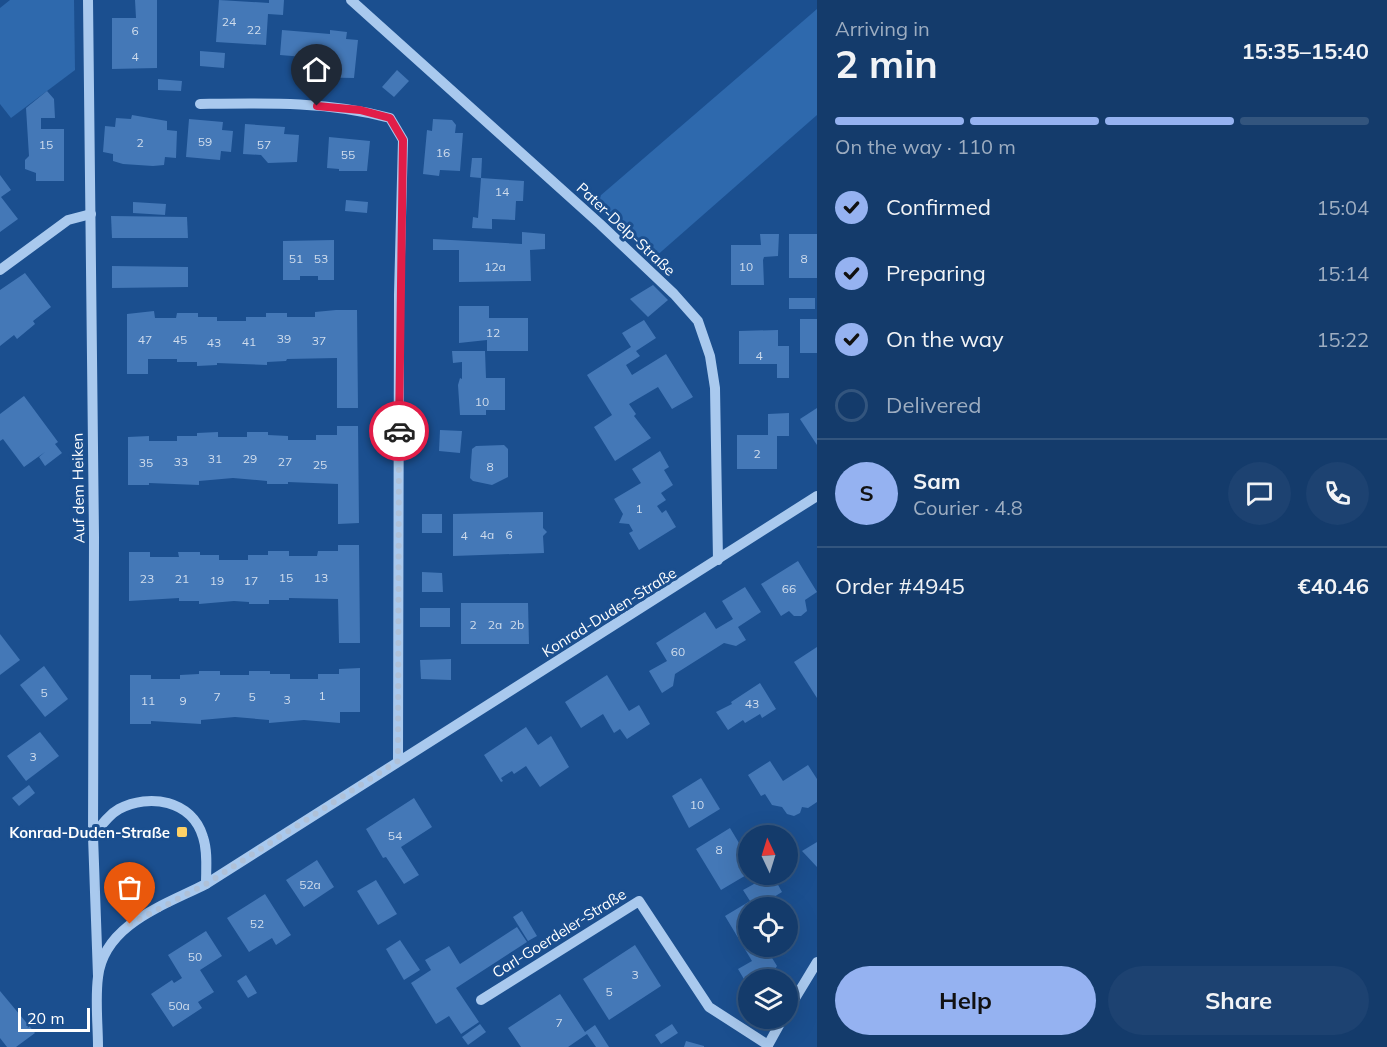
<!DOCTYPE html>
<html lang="en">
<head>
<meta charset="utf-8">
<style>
	body { margin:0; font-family:Mulish,sans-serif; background:#1d4271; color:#f1f3f6; height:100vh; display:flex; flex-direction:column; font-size:22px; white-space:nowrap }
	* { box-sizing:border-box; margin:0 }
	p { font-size:20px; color:#9dadc1 }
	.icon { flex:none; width:33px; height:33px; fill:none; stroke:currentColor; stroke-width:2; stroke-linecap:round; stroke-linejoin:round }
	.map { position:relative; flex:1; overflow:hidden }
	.panel { display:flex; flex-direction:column; background:#143b6b; width:570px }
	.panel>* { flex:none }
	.needle { width:39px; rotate:356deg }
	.controls { position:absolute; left:738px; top:825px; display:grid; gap:12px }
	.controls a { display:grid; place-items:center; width:60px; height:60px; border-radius:50%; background:#143b6b; box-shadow:0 6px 24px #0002,0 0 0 2px #33557e; font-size:30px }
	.scale { position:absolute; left:18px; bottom:15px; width:72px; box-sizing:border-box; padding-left:6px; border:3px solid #fff; border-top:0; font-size:16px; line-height:21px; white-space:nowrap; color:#fff; -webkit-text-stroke:4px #1b4f8f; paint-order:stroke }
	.pin { position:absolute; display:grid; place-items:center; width:51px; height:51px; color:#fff; margin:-62px -26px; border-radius:50% 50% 50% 0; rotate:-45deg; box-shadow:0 0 6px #0007 }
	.pin .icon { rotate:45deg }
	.courier { position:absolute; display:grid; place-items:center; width:60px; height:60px; margin:-30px; border:4px solid #e11d48; border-radius:50%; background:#fff; color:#222; box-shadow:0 2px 8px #0007 }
	.summary em { font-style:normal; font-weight:700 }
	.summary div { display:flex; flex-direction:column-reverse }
	.summary { display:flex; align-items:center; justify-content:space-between; height:102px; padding:0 18px }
	h1 { font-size:39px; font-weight:700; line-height:45px }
	.bar { display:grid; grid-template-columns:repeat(4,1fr); gap:9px 6px; align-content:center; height:72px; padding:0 18px }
	.bar i { height:8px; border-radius:4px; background:#33557e }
	.bar .current { background:#95b2f1 }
	.bar p { grid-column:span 4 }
	.line { display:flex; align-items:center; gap:15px; padding:0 18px; border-top:2px solid #33557e }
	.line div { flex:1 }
	.round { display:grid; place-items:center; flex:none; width:63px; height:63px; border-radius:32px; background:#1d4271 }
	ol { padding:0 18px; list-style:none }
	li { display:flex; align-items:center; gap:18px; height:66px }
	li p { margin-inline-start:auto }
	li .icon { padding:6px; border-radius:50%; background:#95b2f1; color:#111; stroke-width:4 }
	li:last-child { color:#9dadc1 }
	li i { width:33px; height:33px; border:3px solid #33557e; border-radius:50% }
	.cta { display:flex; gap:12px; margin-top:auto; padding:12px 18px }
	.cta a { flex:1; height:69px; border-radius:36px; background:#95b2f1; color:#111; font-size:24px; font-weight:700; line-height:69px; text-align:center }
	.cta a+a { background:#1d4271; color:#f1f3f6 }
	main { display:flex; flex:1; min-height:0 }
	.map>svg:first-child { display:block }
	.green { fill:#2e69ad }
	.building { fill:#4478b7 }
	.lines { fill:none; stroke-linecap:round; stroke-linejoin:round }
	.minor { stroke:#a9c9ee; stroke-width:10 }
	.done { stroke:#afc1d8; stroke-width:6; stroke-dasharray:0 10.8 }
	.route { stroke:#e11d48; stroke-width:8 }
	.poi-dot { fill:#ffd166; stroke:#1b4f8f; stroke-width:2 }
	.labels { text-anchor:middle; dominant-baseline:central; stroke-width:6; stroke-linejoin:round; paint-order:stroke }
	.number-label { font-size:12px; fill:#d0dded }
	.street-label { font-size:15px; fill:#fff; stroke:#1b4f8f }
	.poi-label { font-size:15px; font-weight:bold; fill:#fff; stroke:#1b4f8f; text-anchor:end }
</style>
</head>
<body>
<main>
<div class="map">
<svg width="817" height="1047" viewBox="0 0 817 1047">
	<rect width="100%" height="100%" fill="#1b4f8f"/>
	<!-- green -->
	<g class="green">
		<path d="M10,0H74L75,70L11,118L0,104V8Z"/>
		<path d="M817,9V115L654,258L593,202Z"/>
	</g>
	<!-- building -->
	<g class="building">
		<path d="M135,0H157V68L112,69V18H136Z"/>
		<path d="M219,0L269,3V0H284L283,15L268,14L266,45L216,42Z"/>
		<path d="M282,30L330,34V30L347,32L346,39L358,40L354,78L302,77L304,57L280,55Z"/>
		<path d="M200,51L225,53L224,68L200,66Z"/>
		<path d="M397,70L409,81L394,97L382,87Z"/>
		<path d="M158,79L182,81L181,91L158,90Z"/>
		<path d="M47,91L54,99L55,118H41V129H64V181H36V173L25,169V160L29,156L26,108Z"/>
		<path d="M132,115L167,121V130L177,131L176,158L165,157L164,165L153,166L123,164L113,161V154L103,152L105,126L115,127L116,118L131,119Z"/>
		<path d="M189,119L223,122L222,130L233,131L231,152L221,151L220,160L186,157Z"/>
		<path d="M433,119L452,120L456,125L455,133H463L460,171L440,170L439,176L423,174L427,130L432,131Z"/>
		<path d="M245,124L285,127L284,134L299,135L297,162L268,163L261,155L243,154Z"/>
		<path d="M329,137L370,141L367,171H339V169L327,168Z"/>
		<path d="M472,158H482L481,178L470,177Z"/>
		<path d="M0,175L11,190L1,197L18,219L0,232Z"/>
		<path d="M481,178L524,181L523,201H516L515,220L492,219V229L472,228L473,217L478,218Z"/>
		<path d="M346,200L368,202L367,213L345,211Z"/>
		<path d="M133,202L166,204L165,215L133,213Z"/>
		<path d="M111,216L187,217L188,238H112Z"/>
		<path d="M522,232L545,234V249L530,250L531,281L459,282V250H433V239L522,244Z"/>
		<path d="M760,234H779L778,256L764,257L763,260L764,285H731V245H761Z"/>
		<rect x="789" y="234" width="28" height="44"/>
		<path d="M334,240V280H318V276H300V280H283V241Z"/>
		<path d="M112,266L188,267V287L112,288Z"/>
		<path d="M25,273L51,307L33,321L35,324L17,339L14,335L0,346V290Z"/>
		<path d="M653,285L668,300L648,317L630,299Z"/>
		<rect x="789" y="298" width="26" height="11"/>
		<path d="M459,306H489V318H528V351H487V340L459,343Z"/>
		<path d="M336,310H357L358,408H337V358L287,359L286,361L267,362V365L217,363V365L197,366V362H177V359H148V374H127V314L154,311L155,318H176L177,313H198V317H217V321H246V317H266V313H287V317H315V312Z"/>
		<rect x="800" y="319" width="17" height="34"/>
		<path d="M644,320L656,338L636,351L640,356L626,365L632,375L666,354L693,397L672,409L658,387L629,404L636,414L634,416L651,438L615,461L594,427L612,415L587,375L631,347L622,333Z"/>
		<path d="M778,330V346H789V378H777V364H739V331Z"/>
		<path d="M452,351H485L486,378H505V410H486V415H460L458,385L460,378L462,379V362L453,363Z"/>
		<path d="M24,396L58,442L55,444L62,453L45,466L39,457L45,452L24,467L3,439L0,441V414Z"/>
		<path d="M817,408V445L800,419Z"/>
		<path d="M789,413V436H777V469H737V435H768V414Z"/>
		<path d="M337,426H358L359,523L338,524V484L288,482V484H267V481L233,478L199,481V485L149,483V485H128V437L149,436V441H177V436H197V433L218,432V437H247V432H268V435L288,436V440H316V435H337Z"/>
		<path d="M440,430L462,431L460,453L439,451Z"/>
		<path d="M504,445L508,449V477L492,485L473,481L470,478L472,449L476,446Z"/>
		<path d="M660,451L669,467L664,470L673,485L661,493L666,500L657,506L662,513L666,510L676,527L639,550L629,533L633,531L629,524L619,523L623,514L614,499L641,483L632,469Z"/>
		<path d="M543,512V528L547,532L543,536L544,553L453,556V514Z"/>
		<rect x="422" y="514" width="20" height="19"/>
		<path d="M338,545H359L360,643H339L338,599L289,598V600H269V604H249V602L234,601L199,604V601H179V598L129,601V552H150V557H179L178,552H200V555H219V560H248V555H268V551H289V556H317L318,551H338Z"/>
		<path d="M798,561L817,592L805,600L807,611L801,616H794L789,611L781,616L761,584Z"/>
		<path d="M422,572L442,573L443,592H422Z"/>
		<path d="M745,587L761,612L738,627L746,640L736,646L724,643L675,674L673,686L662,693L649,671L667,661L656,643L705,612L716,629L733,619L722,601Z"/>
		<path d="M461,603H528L529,644H461Z"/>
		<rect x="420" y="608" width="30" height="19"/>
		<path d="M0,634L20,660L0,675Z"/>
		<path d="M817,647V698L794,662Z"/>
		<path d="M451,659V680L421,679L420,660Z"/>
		<path d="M44,666L68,699L45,717L20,685Z"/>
		<path d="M360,668V712H340V723L304,720L269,723V720L235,717L201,720V724L151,721V724H130V675H151V679H180V675L199,674V671H220V675H249V671H270V674H290V679H318V674H339V669Z"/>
		<path d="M607,675L629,711L639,705L650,724L627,739L620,729L614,733L603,714L581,728L565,702Z"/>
		<path d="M760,683L776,709L762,718L760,714L745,723L743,720L728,730L716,712L732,704L731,702Z"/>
		<path d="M526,727L538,745L551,736L569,767L540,787L526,766L514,774L512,771L501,778L503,781L501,782L484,755Z"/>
		<path d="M40,732L59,756L26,781L7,756Z"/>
		<path d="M770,761L783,781L808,765L817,779V802L808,808L802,807L800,813L794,816L787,814L782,807L772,805L765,794L761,796L748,775Z"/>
		<path d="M701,778L720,809L689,828L672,796Z"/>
		<path d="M29,785L35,793L19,806L12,798Z"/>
		<path d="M414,798L432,827L401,847L419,875L404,884L386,857L383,858L366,829Z"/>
		<path d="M730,828L742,848L746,847L743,850L748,858V874L721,890L696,849Z"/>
		<path d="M817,842V867L802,851Z"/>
		<path d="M317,860L334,887L304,907L286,880Z"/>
		<path d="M772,874L782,892L764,903L767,908H748V946H779L769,953L777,966L767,980H748V986L738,969L752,961L725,916L750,901L743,890Z"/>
		<path d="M376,880L397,914L378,925L357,891Z"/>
		<path d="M265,894L291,935L276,945L272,938L249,952L227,918Z"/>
		<path d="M522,911L537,936L528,941L513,917Z"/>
		<path d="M517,927L527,942L456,988L479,1022L461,1034L449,1016L436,1024L411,983L431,970L425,960L449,946L460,964Z"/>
		<path d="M206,931L222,956L200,970L214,992L198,1002L202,1008L173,1027L151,994L172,980L174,983L182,978L168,955Z"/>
		<path d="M400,940L420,970L404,980L386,949Z"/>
		<path d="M635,945L661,986L609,1020L583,979Z"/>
		<path d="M246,975L257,993L248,998L237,981Z"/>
		<path d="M0,991L35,1033L16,1047H7L0,1038Z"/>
		<path d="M560,994L585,1032L595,1025L609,1047H596L587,1034L568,1047H521L508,1028Z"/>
		<path d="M480,1024L486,1032L468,1045L462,1037Z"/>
		<path d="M672,1024L678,1033L661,1044L655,1035Z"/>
		<path d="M686,1041L704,1046V1047H684Z"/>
	</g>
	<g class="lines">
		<!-- minor -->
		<g class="minor">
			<path d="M88,0L94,537L93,836L98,976"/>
			<path d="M351,0L600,224L674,294L698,321L710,356L715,388L718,560"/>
			<path d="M200,104C263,103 328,101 390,118L403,140L399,295L398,761"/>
			<path d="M0,270L68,220L91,214"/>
			<path d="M93,836C100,827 108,815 119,809C149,793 192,800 203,837C208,852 206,869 206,884"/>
			<path d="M481,1000L639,901L709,1007L768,1045"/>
			<path d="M788,1010L817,962"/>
			<path d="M98,1047C98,1024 95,1000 98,977C104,924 165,905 206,884L817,496"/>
			<path d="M767,1047L783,1018"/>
		</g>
	</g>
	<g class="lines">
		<!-- done -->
		<path class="done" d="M130,924L206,884L398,761L399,431"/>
		<!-- route -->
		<path class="route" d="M317,106L360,110L390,118L403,140L399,431"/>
	</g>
	<!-- markers -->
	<rect class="poi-dot" x="176" y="826" width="12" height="12" rx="3"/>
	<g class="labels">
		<!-- number labels -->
		<g class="number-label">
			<text x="229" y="21">24</text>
			<text x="254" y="29">22</text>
			<text x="135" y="30">6</text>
			<text x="135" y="56">4</text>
			<text x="205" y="141">59</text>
			<text x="140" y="142">2</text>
			<text x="46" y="144">15</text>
			<text x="264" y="144">57</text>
			<text x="443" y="152">16</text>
			<text x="348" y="154">55</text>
			<text x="502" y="191">14</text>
			<text x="296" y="258">51</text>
			<text x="321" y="258">53</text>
			<text x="804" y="258">8</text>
			<text x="495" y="266">12a</text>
			<text x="746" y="266">10</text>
			<text x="493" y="332">12</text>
			<text x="284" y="338">39</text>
			<text x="145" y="339">47</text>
			<text x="180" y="339">45</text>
			<text x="319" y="340">37</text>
			<text x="249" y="341">41</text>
			<text x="214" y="342">43</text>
			<text x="759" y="355">4</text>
			<text x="482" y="401">10</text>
			<text x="757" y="453">2</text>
			<text x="215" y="458">31</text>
			<text x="250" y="458">29</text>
			<text x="181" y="461">33</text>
			<text x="285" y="461">27</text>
			<text x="146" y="462">35</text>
			<text x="320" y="464">25</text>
			<text x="490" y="466">8</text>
			<text x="639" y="508">1</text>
			<text x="487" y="534">4a</text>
			<text x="509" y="534">6</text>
			<text x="464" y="535">4</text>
			<text x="286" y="577">15</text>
			<text x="321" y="577">13</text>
			<text x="147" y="578">23</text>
			<text x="182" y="578">21</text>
			<text x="217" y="580">19</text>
			<text x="251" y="580">17</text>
			<text x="789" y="588">66</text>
			<text x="473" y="624">2</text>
			<text x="495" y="624">2a</text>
			<text x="517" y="624">2b</text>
			<text x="678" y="651">60</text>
			<text x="44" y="692">5</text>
			<text x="322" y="695">1</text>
			<text x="217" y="696">7</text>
			<text x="252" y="696">5</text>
			<text x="287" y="699">3</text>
			<text x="148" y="700">11</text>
			<text x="183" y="700">9</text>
			<text x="752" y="703">43</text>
			<text x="33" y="756">3</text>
			<text x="697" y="804">10</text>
			<text x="395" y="835">54</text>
			<text x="719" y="849">8</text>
			<text x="310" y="884">52a</text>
			<text x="257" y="923">52</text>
			<text x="195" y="956">50</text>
			<text x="635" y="974">3</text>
			<text x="609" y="991">5</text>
			<text x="179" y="1005">50a</text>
			<text x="559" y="1022">7</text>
		</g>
		<!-- street labels -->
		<g class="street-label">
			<text transform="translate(626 229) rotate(43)">Pater-Delp-Straße</text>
			<text transform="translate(78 488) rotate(-91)">Auf dem Heiken</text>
			<text transform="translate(609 612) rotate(-32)">Konrad-Duden-Straße</text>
			<text transform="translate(559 933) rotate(-32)">Carl-Goerdeler-Straße</text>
		</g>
		<!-- poi labels -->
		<g class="poi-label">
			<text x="170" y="832">Konrad-Duden-Straße</text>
		</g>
	</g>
</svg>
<div class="controls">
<a><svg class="needle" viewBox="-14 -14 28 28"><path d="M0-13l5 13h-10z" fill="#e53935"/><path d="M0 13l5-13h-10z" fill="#9dadc1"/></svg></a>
<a><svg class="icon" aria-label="locate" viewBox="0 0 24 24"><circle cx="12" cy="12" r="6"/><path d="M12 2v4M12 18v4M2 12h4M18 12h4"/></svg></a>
<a><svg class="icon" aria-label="layers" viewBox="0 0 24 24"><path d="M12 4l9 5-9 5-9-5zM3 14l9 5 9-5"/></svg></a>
</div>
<div class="scale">20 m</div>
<div class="pin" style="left:130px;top:924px;background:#ea580c"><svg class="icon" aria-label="bag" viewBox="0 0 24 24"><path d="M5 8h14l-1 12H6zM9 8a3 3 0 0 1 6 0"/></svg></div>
<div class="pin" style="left:317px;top:106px;background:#1f2937"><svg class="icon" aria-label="home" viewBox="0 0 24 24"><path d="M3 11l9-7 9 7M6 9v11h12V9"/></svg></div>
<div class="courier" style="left:399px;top:431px"><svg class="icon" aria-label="car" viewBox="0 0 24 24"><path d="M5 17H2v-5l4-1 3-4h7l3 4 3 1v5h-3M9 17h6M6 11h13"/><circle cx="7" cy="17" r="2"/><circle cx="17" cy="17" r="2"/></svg></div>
</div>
<section class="panel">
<div class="summary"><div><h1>2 min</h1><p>Arriving in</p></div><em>15:35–15:40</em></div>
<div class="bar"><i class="current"></i><i class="current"></i><i class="current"></i><i></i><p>On the way · 110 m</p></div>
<ol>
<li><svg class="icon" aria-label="check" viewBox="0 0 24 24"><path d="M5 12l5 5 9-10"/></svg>Confirmed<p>15:04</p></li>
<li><svg class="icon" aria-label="check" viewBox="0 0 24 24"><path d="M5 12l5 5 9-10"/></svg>Preparing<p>15:14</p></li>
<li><svg class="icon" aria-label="check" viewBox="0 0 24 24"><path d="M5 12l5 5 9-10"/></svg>On the way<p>15:22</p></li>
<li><i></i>Delivered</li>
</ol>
<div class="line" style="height:108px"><b class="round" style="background:#95b2f1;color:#111">S</b><div><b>Sam</b><p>Courier · 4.8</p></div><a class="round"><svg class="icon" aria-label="chat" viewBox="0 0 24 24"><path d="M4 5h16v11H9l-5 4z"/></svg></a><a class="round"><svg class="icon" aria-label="phone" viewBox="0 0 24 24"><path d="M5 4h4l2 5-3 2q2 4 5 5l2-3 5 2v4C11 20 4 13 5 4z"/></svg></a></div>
<div class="line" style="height:78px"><div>Order #4945</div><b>€40.46</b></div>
<div class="cta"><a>Help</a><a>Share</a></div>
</section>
</main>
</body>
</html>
